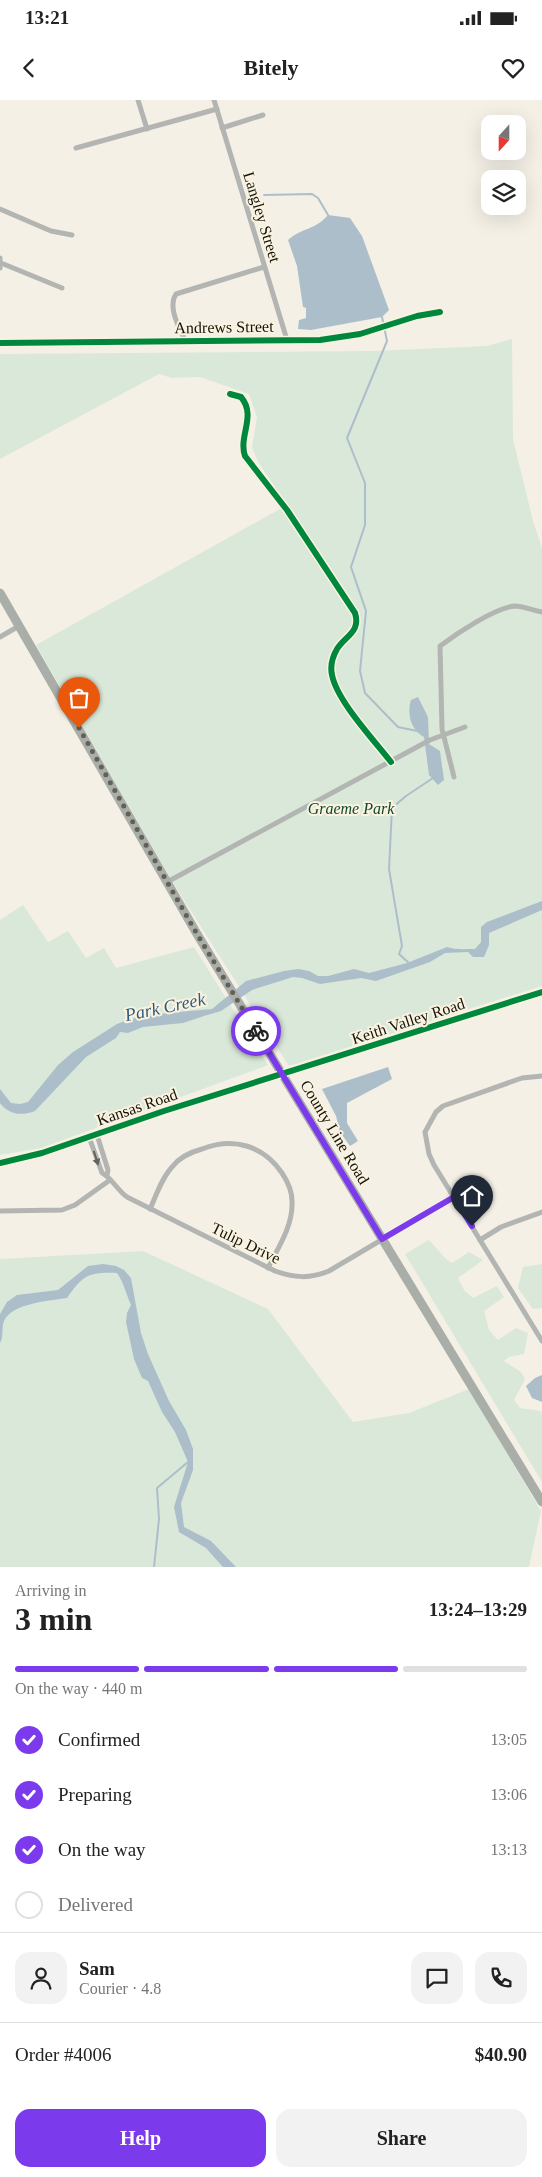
<!DOCTYPE html>
<html lang="en">
<head>
<meta charset="utf-8">
<style>
	body { margin:0; font-family:Georgia,serif; background:#f2f2f2; color:#222; height:100vh; display:flex; flex-direction:column; font-size:19px; white-space:nowrap }
	* { box-sizing:border-box; margin:0 }
	p { font-size:16px; color:#767676 }
	.icon { flex:none; width:28px; height:28px; fill:none; stroke:currentColor; stroke-width:2; stroke-linecap:round; stroke-linejoin:round }
	.map { position:relative; height:1467px; overflow:hidden }
	.panel { display:flex; flex-direction:column; background:#fff; flex:1 }
	.panel>* { flex:none }
	.needle { width:32px; rotate:201deg }
	.tools { position:absolute; left:481px; top:15px; display:grid; gap:10px }
	.tools a { display:grid; place-items:center; width:45px; height:45px; border-radius:10px; background:#fff; box-shadow:0 5px 20px #0002; font-size:25px }
	.pin { position:absolute; display:grid; place-items:center; width:42px; height:42px; color:#fff; margin:-51px -21px; border-radius:50% 50% 50% 0; rotate:-45deg; box-shadow:0 0 5px #0007 }
	.pin .icon { rotate:45deg }
	.courier { position:absolute; display:grid; place-items:center; width:50px; height:50px; margin:-25px; border:4px solid #7c3aed; border-radius:50%; background:#fff; color:#222; box-shadow:0 1px 6px #0007 }
	.headline em { font-style:normal; font-weight:700 }
	.headline div { display:flex; flex-direction:column-reverse }
	.headline { display:flex; align-items:center; justify-content:space-between; height:85px; padding:0 15px }
	h1 { font-size:32px; font-weight:700; line-height:38px }
	.bar { display:grid; grid-template-columns:repeat(4,1fr); gap:8px 5px; align-content:center; height:60px; padding:0 15px }
	.bar i { height:6px; border-radius:4px; background:#e0e0e0 }
	.bar .active { background:#7c3aed }
	.bar p { grid-column:span 4 }
	.line { display:flex; align-items:center; gap:12px; padding:0 15px; border-top:1px solid #e0e0e0 }
	.line div { flex:1 }
	.round { display:grid; place-items:center; flex:none; width:52px; height:52px; border-radius:15px; background:#f2f2f2 }
	ol { padding:0 15px; list-style:none }
	li { display:flex; align-items:center; gap:15px; height:55px }
	li p { margin-inline-start:auto }
	li .icon { padding:5px; border-radius:50%; background:#7c3aed; color:#fff; stroke-width:4 }
	li:last-child { color:#767676 }
	li i { width:28px; height:28px; border:2px solid #e0e0e0; border-radius:50% }
	.action { display:flex; gap:10px; margin-top:auto; padding:10px 15px }
	.action a { flex:1; height:58px; border-radius:15px; background:#7c3aed; color:#fff; font-size:20px; font-weight:700; line-height:58px; text-align:center }
	.action a+a { background:#f2f2f2; color:#222 }
	.status { display:flex; justify-content:space-between; align-items:center; height:35px; padding:0 25px; background:#fff; direction:ltr }
	.status svg { height:14px; fill:currentColor }
	header { display:flex; justify-content:space-between; align-items:center; height:65px; padding:0 15px; background:#fff; font-size:22px; font-weight:700 }
	.map>svg:first-child { display:block }
	.green { fill:#dae8d9 }
	.water { fill:#adbecb }
	.lines { fill:none; stroke-linecap:round; stroke-linejoin:round }
	.stream { stroke:#adbecb; stroke-width:2 }
	.minor { stroke:#b2b5b2; stroke-width:5 }
	.tertiary { stroke:#b2b5b2; stroke-width:6 }
	.primary { stroke:#a9aea8; stroke-width:9 }
	.cycleway-casing { stroke:#faf3e0; stroke-width:9 }
	.cycleway { stroke:#00873e; stroke-width:6 }
	.oneway { fill:#63645e }
	.done { stroke:#626058; stroke-width:5; stroke-dasharray:0 9 }
	.route { stroke:#7c3aed; stroke-width:6 }
	.labels { text-anchor:middle; dominant-baseline:central; stroke-width:4; stroke-linejoin:round; paint-order:stroke }
	.street-label { font-size:16px; fill:#14120b; stroke:#faf3e0 }
	.park-label { font-size:16px; font-style:italic; fill:#11482e; stroke:#faf3e0 }
	.water-label { font-size:18px; font-style:italic; fill:#30597b; stroke:#faf3e0 }
</style>
</head>
<body>
<div class="status"><b>13:21</b><svg viewBox="0 0 49 12"><path d="M0 12V9h3v3zM5 12V6h3v6zM10 12V3h3v9zM15 12V0h3v12zM26 1h20v11H26zM47 4h2v5h-2z"/></svg></div>
<header><svg class="icon" aria-label="back" viewBox="0 0 24 24"><path d="M15 5l-7 7 7 7"/></svg>Bitely<svg class="icon" aria-label="heart" viewBox="0 0 24 24"><path d="M12 20l-8-8c-3-5 5-10 8-4 3-6 11-1 8 4z"/></svg></header>
<div class="map">
<svg width="542" height="1467" viewBox="0 0 542 1467">
	<rect width="100%" height="100%" fill="#f4f0e6"/>
	<!-- green -->
	<g class="green">
		<path d="M512,239L513,339L533,421L542,448V886L289,966L172,781L36,545L287,405L258,362L252,347L257,317L249,294L200,277L172,278L159,274L0,359V254L374,251L487,246Z"/>
		<path d="M23,805L48,842L68,831L86,858L104,848L116,868L194,847L268,965L41,1048L0,1055V820Z"/>
		<path d="M429,1140L445,1158L452,1163L469,1152L483,1160L458,1178L464,1190L473,1198L497,1186L504,1197L484,1211L489,1230L498,1240L516,1228L528,1233L524,1254L509,1257L504,1261L521,1272L525,1279L514,1300L520,1308L541,1311L542,1315V1382L405,1154Z"/>
		<path d="M143,1151L268,1209L353,1322L409,1313L469,1289L541,1411L529,1467H0V1159Z"/>
		<path d="M542,1164V1208L533,1209L518,1188L523,1167Z"/>
	</g>
	<!-- water -->
	<g class="water">
		<path d="M328,115L350,118L362,136L389,210L382,217L311,230L298,229L299,220L306,218V208L303,207L297,166L288,140C303,127 314,131 328,115Z"/>
		<path d="M418,597L428,617L429,644L440,651L444,680L438,685L429,675L424,637C410,629 407,614 411,600Z"/>
		<path d="M542,801V810L489,833V845L484,857H473L468,852L445,853L430,862L376,881L361,878L320,884L302,878L293,877L252,890L221,911L204,916L183,923L143,927L128,933L120,932L116,938L86,957L35,1011C22,1016 9,1015 0,1003V989L11,1003L20,1004L28,1002L58,965L73,952L117,924L130,919L167,913L212,909L246,881L284,871L298,869L309,871L318,876H328L354,869L369,873L407,863L447,847C455,850 466,849 475,849L481,842V827L487,822Z"/>
		<path d="M388,967L392,979L347,1003V1023L358,1041L350,1046L340,1032L336,1016L322,989Z"/>
		<path d="M103,1164L116,1166L124,1170L131,1178L141,1233L148,1254L169,1301L186,1330L193,1349V1370L181,1403L184,1427L211,1441L236,1467H223L206,1448L179,1432L174,1407L188,1362L175,1332L162,1312L148,1281L142,1278L134,1259L126,1222L127,1213L131,1205C126,1194 124,1183 117,1173C89,1172 83,1175 67,1198C49,1201 12,1203 4,1221C1,1229 4,1237 0,1243V1214L7,1202L17,1195L58,1190L88,1166Z"/>
		<path d="M542,1275V1302L532,1298L526,1286L535,1278Z"/>
	</g>
	<g class="lines">
		<!-- stream -->
		<g class="stream">
			<path d="M264,95L312,94L318,98L328,115"/>
			<path d="M382,217L387,241L347,338L365,383V425L351,467L366,511L360,571L365,593L398,627L417,631"/>
			<path d="M410,864L399,854L402,846L389,769L392,708L406,696L433,678"/>
			<path d="M154,1467L159,1419L157,1388L188,1362"/>
		</g>
		<!-- minor -->
		<g class="minor">
			<path d="M138,0L147,29"/>
			<path d="M214,0L287,240"/>
			<path d="M222,28L263,15"/>
			<path d="M76,48L217,9"/>
			<path d="M0,109L51,131L72,135"/>
			<path d="M0,158V168"/>
			<path d="M1,163L62,188"/>
			<path d="M186,242C180,229 167,208 176,194L264,167"/>
			<path d="M0,243L320,240L360,234L417,216L440,212"/>
			<path d="M230,294L241,297C257,316 238,336 245,356L287,410L355,513C361,532 345,536 337,549C333,556 330,566 332,575C337,601 374,640 391,662"/>
			<path d="M0,537L19,526"/>
			<path d="M454,677L442,629L440,546C456,534 496,507 515,506C523,506 534,511 542,512"/>
			<path d="M167,782L430,640L465,627"/>
			<path d="M542,976L522,978L443,1006L436,1012L425,1032L429,1054L434,1065L542,1241"/>
			<path d="M97,1035L108,1070L107,1075"/>
			<path d="M89,1037L102,1073C111,1077 118,1091 127,1097L275,1171C294,1178 310,1179 329,1171L454,1097"/>
			<path d="M0,1063L42,1053L164,1011L283,975"/>
			<path d="M150,1109C156,1096 162,1077 173,1066C180,1057 191,1052 202,1049C233,1037 263,1045 282,1073C288,1082 293,1093 292,1105C292,1127 278,1148 268,1168"/>
			<path d="M0,1111L62,1110L75,1105L110,1080"/>
			<path d="M480,1140L501,1127L542,1112"/>
		</g>
		<!-- tertiary -->
		<path class="tertiary" d="M283,975L542,892"/>
		<!-- primary -->
		<path class="primary" d="M0,493L197,834L542,1402"/>
		<defs>
			<g id="cycleway">
				<path d="M0,243L320,240L360,234L417,216L440,212"/>
				<path d="M230,294L241,297C257,316 238,336 245,356L287,410L355,513C361,532 345,536 337,549C333,556 330,566 332,575C337,601 374,640 391,662"/>
				<path d="M0,1063L42,1053L164,1011L542,892"/>
			</g>
		</defs>
		<!-- cycleway casing -->
		<use href="#cycleway" class="cycleway-casing"/>
		<!-- cycleway -->
		<use href="#cycleway" class="cycleway"/>
	</g>
	<!-- one-way arrows -->
	<defs><path id="oneway-solid" d="M-6-.8H1V-3.2L6.5 0L1 3.2V.8H-6Z" transform="scale(1.25)"/></defs>
	<use class="oneway" href="#oneway-solid" transform="translate(96 1058) rotate(72)"/>
	<g class="lines">
		<!-- done -->
		<path class="done" d="M79,628L197,834L256,931"/>
		<!-- route -->
		<path class="route" d="M256,931L382,1139L454,1097L472,1126"/>
	</g>
	<g class="labels">
		<!-- street labels -->
		<g class="street-label">
			<text transform="translate(262 117) rotate(73)">Langley Street</text>
			<text transform="translate(224 227) rotate(-1)">Andrews Street</text>
			<text transform="translate(408 921) rotate(-18)">Keith Valley Road</text>
			<text transform="translate(137 1007) rotate(-19)">Kansas Road</text>
			<text transform="translate(335 1032) rotate(59)">County Line Road</text>
			<text transform="translate(246 1143) rotate(26)">Tulip Drive</text>
		</g>
		<!-- park labels -->
		<g class="park-label">
			<text x="351" y="708">Graeme Park</text>
		</g>
		<!-- water labels -->
		<g class="water-label">
			<text transform="translate(165 907) rotate(-12)">Park Creek</text>
		</g>
	</g>
</svg>
<div class="tools">
<a><svg class="needle" viewBox="-14 -14 28 28"><path d="M0-13l5 13h-10z" fill="#e53935"/><path d="M0 13l5-13h-10z" fill="#767676"/></svg></a>
<a><svg class="icon" aria-label="layers" viewBox="0 0 24 24"><path d="M12 4l9 5-9 5-9-5zM3 14l9 5 9-5"/></svg></a>
</div>
<div class="pin" style="left:79px;top:628px;background:#ea580c"><svg class="icon" aria-label="bag" viewBox="0 0 24 24"><path d="M5 8h14l-1 12H6zM9 8a3 3 0 0 1 6 0"/></svg></div>
<div class="pin" style="left:472px;top:1126px;background:#1f2937"><svg class="icon" aria-label="home" viewBox="0 0 24 24"><path d="M3 11l9-7 9 7M6 9v11h12V9"/></svg></div>
<div class="courier" style="left:256px;top:931px"><svg class="icon" aria-label="bike" viewBox="0 0 24 24"><circle cx="6" cy="16" r="4"/><circle cx="18" cy="16" r="4"/><path d="M6 16l4-8h5l3 8M10 8l3 8H6M13 5h3"/></svg></div>
</div>
<section class="panel">
<div class="headline"><div><h1>3 min</h1><p>Arriving in</p></div><em>13:24–13:29</em></div>
<div class="bar"><i class="active"></i><i class="active"></i><i class="active"></i><i></i><p>On the way · 440 m</p></div>
<ol>
<li><svg class="icon" aria-label="check" viewBox="0 0 24 24"><path d="M5 12l5 5 9-10"/></svg>Confirmed<p>13:05</p></li>
<li><svg class="icon" aria-label="check" viewBox="0 0 24 24"><path d="M5 12l5 5 9-10"/></svg>Preparing<p>13:06</p></li>
<li><svg class="icon" aria-label="check" viewBox="0 0 24 24"><path d="M5 12l5 5 9-10"/></svg>On the way<p>13:13</p></li>
<li><i></i>Delivered</li>
</ol>
<div class="line" style="height:90px"><a class="round"><svg class="icon" aria-label="person" viewBox="0 0 24 24"><circle cx="12" cy="8" r="4"/><path d="M4 21q1-7 8-7t8 7"/></svg></a><div><b>Sam</b><p>Courier · 4.8</p></div><a class="round"><svg class="icon" aria-label="chat" viewBox="0 0 24 24"><path d="M4 5h16v11H9l-5 4z"/></svg></a><a class="round"><svg class="icon" aria-label="phone" viewBox="0 0 24 24"><path d="M5 4h4l2 5-3 2q2 4 5 5l2-3 5 2v4C11 20 4 13 5 4z"/></svg></a></div>
<div class="line" style="height:65px"><div>Order #4006</div><b>$40.90</b></div>
<div class="action"><a>Help</a><a>Share</a></div>
</section>
</body>
</html>
